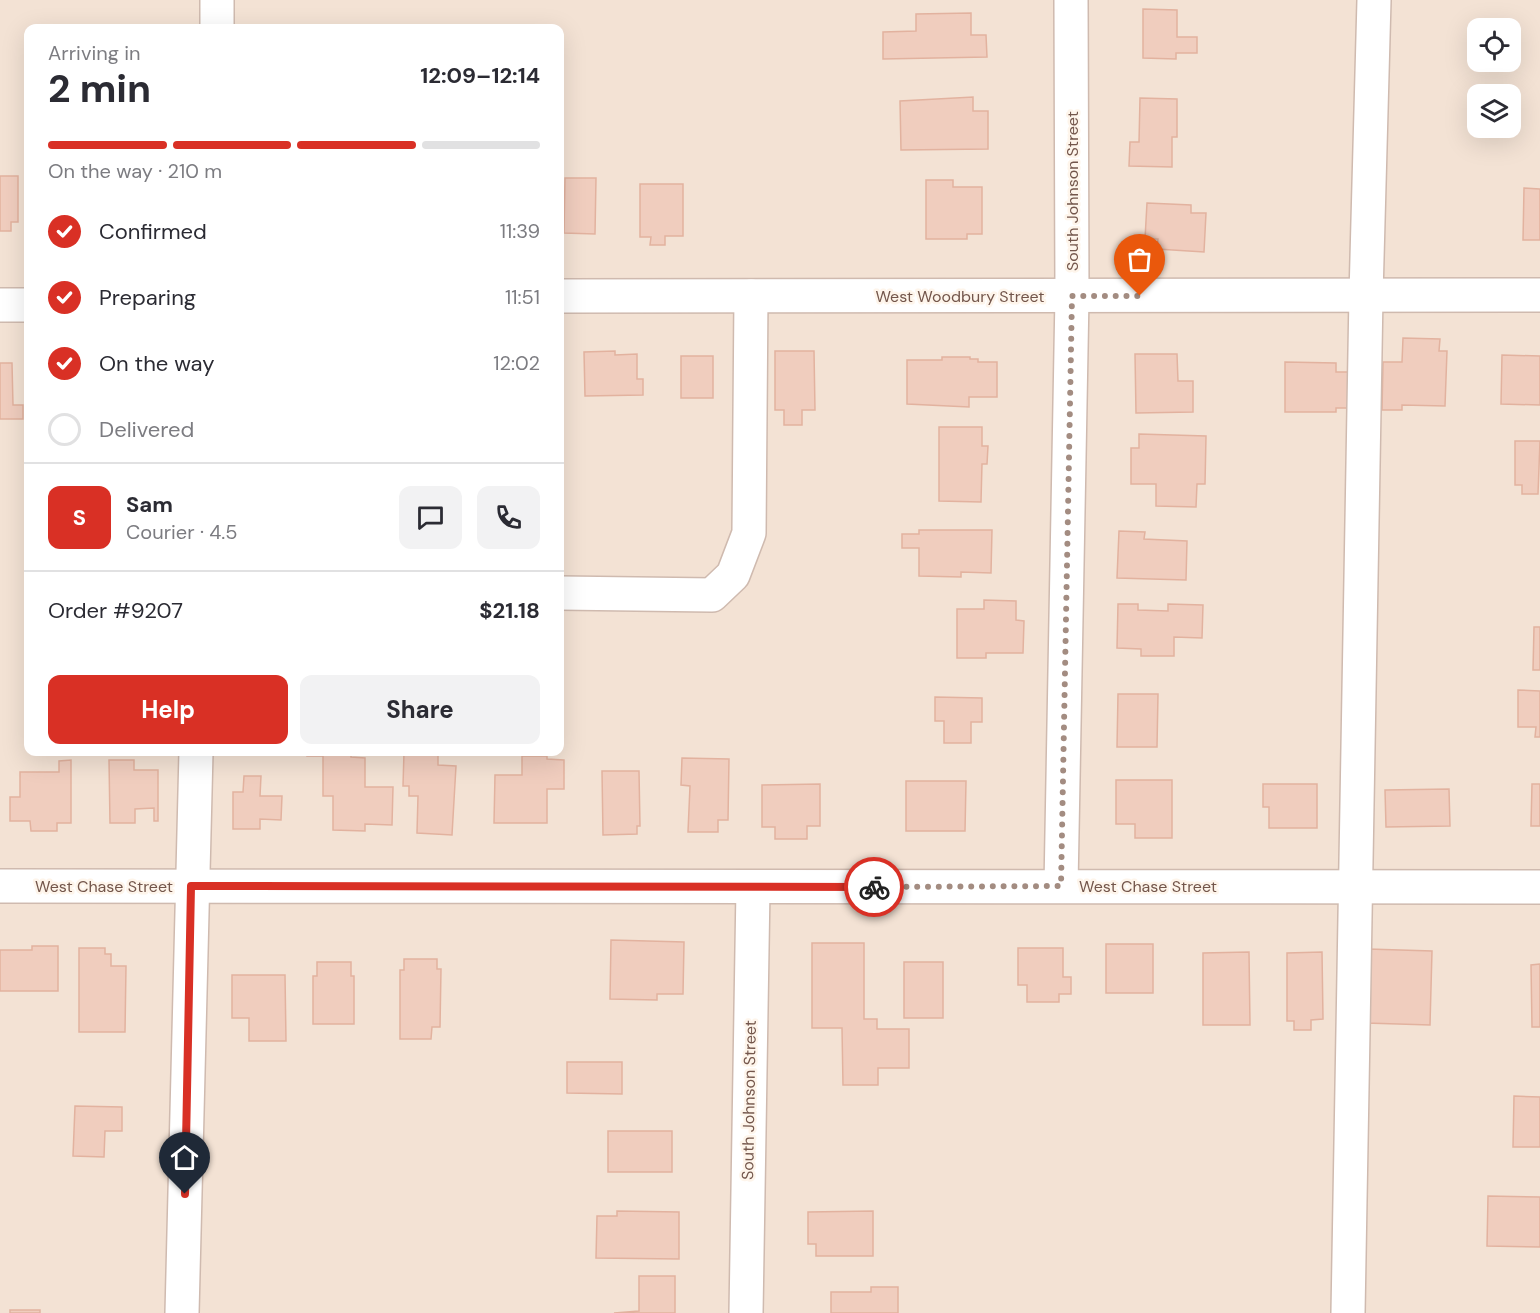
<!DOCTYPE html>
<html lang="en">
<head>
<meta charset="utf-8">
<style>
	body { margin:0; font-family:"DM Sans",sans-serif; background:#f2f2f3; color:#2b2b33; height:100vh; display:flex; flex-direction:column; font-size:22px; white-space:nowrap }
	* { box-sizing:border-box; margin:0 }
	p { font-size:20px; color:#7c7c81 }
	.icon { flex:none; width:33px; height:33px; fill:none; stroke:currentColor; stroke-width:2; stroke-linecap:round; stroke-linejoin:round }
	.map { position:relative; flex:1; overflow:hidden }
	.side { position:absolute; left:24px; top:24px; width:540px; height:732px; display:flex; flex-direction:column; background:#fff; border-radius:12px; box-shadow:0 6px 24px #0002 }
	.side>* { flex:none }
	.controls { position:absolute; left:1467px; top:18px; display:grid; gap:12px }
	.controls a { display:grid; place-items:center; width:54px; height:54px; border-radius:12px; background:#fff; box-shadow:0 6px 24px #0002; font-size:30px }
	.pin { position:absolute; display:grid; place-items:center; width:51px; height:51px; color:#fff; margin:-62px -26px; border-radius:50% 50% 50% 0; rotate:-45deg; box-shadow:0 0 6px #0007 }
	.pin .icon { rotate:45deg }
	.courier { position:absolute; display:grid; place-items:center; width:60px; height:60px; margin:-30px; border:4px solid #d93025; border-radius:50%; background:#fff; color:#222; box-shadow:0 2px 8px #0007 }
	.overview em { font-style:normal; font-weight:700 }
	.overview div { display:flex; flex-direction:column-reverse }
	.overview { display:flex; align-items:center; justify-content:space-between; height:102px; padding:0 24px }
	h1 { font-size:39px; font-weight:700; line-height:45px }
	.bar { display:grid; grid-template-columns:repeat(4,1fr); gap:9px 6px; align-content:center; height:72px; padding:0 24px }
	.bar i { height:8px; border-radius:4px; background:#e1e1e2 }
	.bar .active { background:#d93025 }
	.bar p { grid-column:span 4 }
	.line { display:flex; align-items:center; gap:15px; padding:0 24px; border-top:2px solid #e1e1e2 }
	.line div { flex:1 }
	.round { display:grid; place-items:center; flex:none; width:63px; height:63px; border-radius:12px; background:#f2f2f3 }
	ol { padding:0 24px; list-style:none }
	li { display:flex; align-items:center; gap:18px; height:66px }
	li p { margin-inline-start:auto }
	li .icon { padding:6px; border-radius:50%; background:#d93025; color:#fff; stroke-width:4 }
	li:last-child { color:#7c7c81 }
	li i { width:33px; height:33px; border:3px solid #e1e1e2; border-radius:50% }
	.action { display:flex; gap:12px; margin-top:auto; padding:12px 24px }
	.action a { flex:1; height:69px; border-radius:12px; background:#d93025; color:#fff; font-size:24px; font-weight:700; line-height:69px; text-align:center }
	.action a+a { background:#f2f2f3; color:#2b2b33 }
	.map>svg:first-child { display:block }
	.residential { fill:#f3e2d4; fill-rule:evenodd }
	.building { fill:#f0cdbe; stroke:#e2b29f; stroke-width:1.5 }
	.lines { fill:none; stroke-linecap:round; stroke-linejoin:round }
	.minor-casing { stroke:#cfbaaf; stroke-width:36 }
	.minor { stroke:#fff; stroke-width:33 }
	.done { stroke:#a38c81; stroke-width:6; stroke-dasharray:0 10.8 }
	.route { stroke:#d93025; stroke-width:8 }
	.labels { text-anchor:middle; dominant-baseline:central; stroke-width:5; stroke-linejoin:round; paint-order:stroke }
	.street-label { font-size:16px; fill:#73564b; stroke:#fef5eb }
</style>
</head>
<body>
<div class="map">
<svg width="1540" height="1313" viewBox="0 0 1540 1313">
	<rect width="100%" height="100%" fill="#fbf1e5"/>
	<!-- residential -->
	<path class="residential" d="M0,0H1540V1313H0ZM28,28H560V752H28ZM1478,28H1510V62H1478ZM1478,94H1510V128H1478Z"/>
	<!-- building -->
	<g class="building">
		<path d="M1143,9L1177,10V37H1197V53H1176V59L1143,58Z"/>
		<path d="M971,13V35H986L987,57L883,59V32L916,31V14Z"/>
		<path d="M973,97V111H988V149L901,150L900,101Z"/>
		<path d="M1140,98L1177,99V137H1172V167L1129,166L1130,142H1139Z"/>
		<path d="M0,176H18V222H11V231H0Z"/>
		<path d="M565,178H596L595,234L564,233Z"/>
		<path d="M926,180H953V187H982V234H967V239H926Z"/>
		<path d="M640,184H683V236H665V245H650L651,237H640Z"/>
		<path d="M1524,188L1540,189V240H1523Z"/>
		<path d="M1147,203L1191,205V213H1206L1204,252L1157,249L1158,239H1145Z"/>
		<path d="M1403,338L1440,339L1439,351H1447L1445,406L1402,405V410H1382L1383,362H1402Z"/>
		<path d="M615,351V355L637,354V379H643V395L585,396L584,352Z"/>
		<path d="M775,351H814L815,410H802V425H784V410H775Z"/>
		<path d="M1135,354H1177L1178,381H1193V412L1136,413Z"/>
		<path d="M1502,355L1540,356V405L1501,404Z"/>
		<rect x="681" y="356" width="32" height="42"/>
		<path d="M942,357H970V359H978V362H997V397H969V407L907,404V360H942Z"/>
		<path d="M1285,362L1336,363V372H1353V408H1336V412H1285Z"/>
		<path d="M0,363H12L13,405H23V419H0Z"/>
		<path d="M939,427H982V446H988L987,464H982L981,502L939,501Z"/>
		<path d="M1139,434L1206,436L1205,484H1197L1196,507L1156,506V484H1131V448H1139Z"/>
		<path d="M1515,441H1540L1538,494H1522V485H1515Z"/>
		<path d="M919,530H992L991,573L961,572V577L919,576V548H902V534H919Z"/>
		<path d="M1119,531L1145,532L1144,539L1187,541L1186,580L1117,578Z"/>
		<path d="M984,600L1016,601V620L1024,621L1023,653H986V658H957V609H984Z"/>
		<path d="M1118,604H1138V610L1168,611V604L1203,605L1202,638L1174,637V656H1141V649L1117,648Z"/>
		<path d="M1534,627H1540V670H1533Z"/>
		<path d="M1518,690L1540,691V737H1535L1536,727H1518Z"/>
		<path d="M1118,694H1158L1157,747H1117Z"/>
		<path d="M935,697L982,698V722H971V743H944V721H935Z"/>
		<path d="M307,752H351V757L365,758V787H393L392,825L365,824V831L333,830V796H323V756H307Z"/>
		<path d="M404,752H438V765L456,766L452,835L417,833L418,796H409V786H403Z"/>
		<path d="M522,756H547V759L564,760V789H547V823H494L495,775H522Z"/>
		<path d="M682,758L729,759L728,820H718V832H688L690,786L681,785Z"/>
		<path d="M71,760V823H57V831H31L30,821H10V797H20V772H59V761Z"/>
		<path d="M109,760H134V770H158V821H154V808L135,809V823H110Z"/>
		<path d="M602,771H639L640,826H637V834L603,835Z"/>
		<path d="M244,776H261L260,796H282L281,820L260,819V829H233V792H243Z"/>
		<path d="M1116,780H1172V838H1135V824H1116Z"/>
		<path d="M906,781H966L965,831H906Z"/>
		<path d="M820,784V826H807V839H775V827H762V785Z"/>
		<path d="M1263,784H1317V828H1269V807H1263Z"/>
		<path d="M1532,784H1540V826H1531Z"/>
		<path d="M1449,789L1450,826L1386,827L1385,790Z"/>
		<path d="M611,940L684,942L683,994H657V1000L610,999Z"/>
		<path d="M812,943H864V1019H877V1029H909V1068H878V1085H843L842,1028H812Z"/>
		<rect x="1106" y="944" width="47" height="49"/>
		<path d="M32,946H58V991H0V950H32Z"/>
		<path d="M79,948H105V954H111V966H126L125,1032H79Z"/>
		<path d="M1018,948H1063V977H1071V994H1059V1002H1027V985H1018Z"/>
		<path d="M1368,949L1432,951L1430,1025L1366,1023Z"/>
		<path d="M1249,952L1250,1025H1203V953Z"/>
		<path d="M1322,952L1323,1019L1311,1020V1030H1294V1021H1287V953Z"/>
		<path d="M404,959H437V969H441L440,1027H432L431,1039H400V970H404Z"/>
		<path d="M317,962H351V976H354V1024H313V976H317Z"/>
		<rect x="904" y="962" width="39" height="56"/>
		<path d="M1540,964V1027H1532L1531,965Z"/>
		<path d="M232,975H285L286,1041H249V1018H232Z"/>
		<path d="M567,1062H622V1094L567,1093Z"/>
		<path d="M1514,1096L1540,1097V1147H1513Z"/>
		<path d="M75,1106L122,1107V1131H105L104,1157L73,1156Z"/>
		<rect x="608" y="1131" width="64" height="41"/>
		<path d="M1488,1196L1540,1197V1247L1487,1246Z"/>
		<path d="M617,1211L679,1212V1259L596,1258L597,1216H617Z"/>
		<path d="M873,1211V1256H816V1244H808V1212Z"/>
		<path d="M639,1276H675V1313H614L639,1311Z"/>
		<path d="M871,1287H898V1313H831V1292H871Z"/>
		<rect x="10" y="1310" width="30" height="3"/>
	</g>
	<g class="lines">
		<defs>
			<g id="minor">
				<path d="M217,28V0"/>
				<path d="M560,296L1540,295"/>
				<path d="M0,305H28"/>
				<path d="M560,593L712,595L733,575L749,533L751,296"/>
				<path d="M0,886L1540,887"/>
				<path d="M1061,886L1072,296L1071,0"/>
				<path d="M182,1313L196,752"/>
				<path d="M746,1313L753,888"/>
				<path d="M1348,1313L1366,295L1374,0"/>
			</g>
		</defs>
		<!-- minor casing -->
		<use href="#minor" class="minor-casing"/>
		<!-- minor -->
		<use href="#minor" class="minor"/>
	</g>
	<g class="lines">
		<!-- done -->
		<path class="done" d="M874,887L1061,886L1072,296H1140"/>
		<!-- route -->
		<path class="route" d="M185,1194L191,886L874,887"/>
	</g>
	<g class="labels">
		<!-- street labels -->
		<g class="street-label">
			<text transform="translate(1072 191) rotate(-90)">South Johnson Street</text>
			<text x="960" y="296">West Woodbury Street</text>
			<text x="104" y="886">West Chase Street</text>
			<text x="1148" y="886">West Chase Street</text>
			<text transform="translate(749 1100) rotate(-89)">South Johnson Street</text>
		</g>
	</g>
</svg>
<div class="controls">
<a><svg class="icon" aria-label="locate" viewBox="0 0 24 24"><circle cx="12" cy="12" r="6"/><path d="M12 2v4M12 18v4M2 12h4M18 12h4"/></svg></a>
<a><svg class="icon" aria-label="layers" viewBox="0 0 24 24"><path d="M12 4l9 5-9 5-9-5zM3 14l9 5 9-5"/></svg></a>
</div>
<div class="pin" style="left:1140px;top:296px;background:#ea580c"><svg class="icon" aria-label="bag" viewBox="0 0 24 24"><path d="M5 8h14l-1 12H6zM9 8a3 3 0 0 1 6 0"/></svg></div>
<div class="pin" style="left:185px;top:1194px;background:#1f2937"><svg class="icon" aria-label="home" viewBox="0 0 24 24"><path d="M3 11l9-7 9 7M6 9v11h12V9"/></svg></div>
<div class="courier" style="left:874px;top:887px"><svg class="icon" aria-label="bike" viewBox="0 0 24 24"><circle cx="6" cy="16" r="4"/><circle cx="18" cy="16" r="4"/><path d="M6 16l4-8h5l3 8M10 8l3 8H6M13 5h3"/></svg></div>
<section class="side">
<div class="overview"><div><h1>2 min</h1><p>Arriving in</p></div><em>12:09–12:14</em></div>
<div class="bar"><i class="active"></i><i class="active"></i><i class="active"></i><i></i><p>On the way · 210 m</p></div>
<ol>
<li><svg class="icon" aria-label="check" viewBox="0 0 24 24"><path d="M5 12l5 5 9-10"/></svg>Confirmed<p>11:39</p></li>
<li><svg class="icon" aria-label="check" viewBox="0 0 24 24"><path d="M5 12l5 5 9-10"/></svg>Preparing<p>11:51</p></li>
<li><svg class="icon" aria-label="check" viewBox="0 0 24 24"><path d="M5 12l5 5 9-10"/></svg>On the way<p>12:02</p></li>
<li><i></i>Delivered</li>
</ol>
<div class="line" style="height:108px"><b class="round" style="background:#d93025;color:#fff">S</b><div><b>Sam</b><p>Courier · 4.5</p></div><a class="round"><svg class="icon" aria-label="chat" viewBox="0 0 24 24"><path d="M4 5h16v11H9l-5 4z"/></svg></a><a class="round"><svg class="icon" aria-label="phone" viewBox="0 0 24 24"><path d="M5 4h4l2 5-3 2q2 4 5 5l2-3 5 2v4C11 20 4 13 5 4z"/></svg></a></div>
<div class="line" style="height:78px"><div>Order #9207</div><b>$21.18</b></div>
<div class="action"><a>Help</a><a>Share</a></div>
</section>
</div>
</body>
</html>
